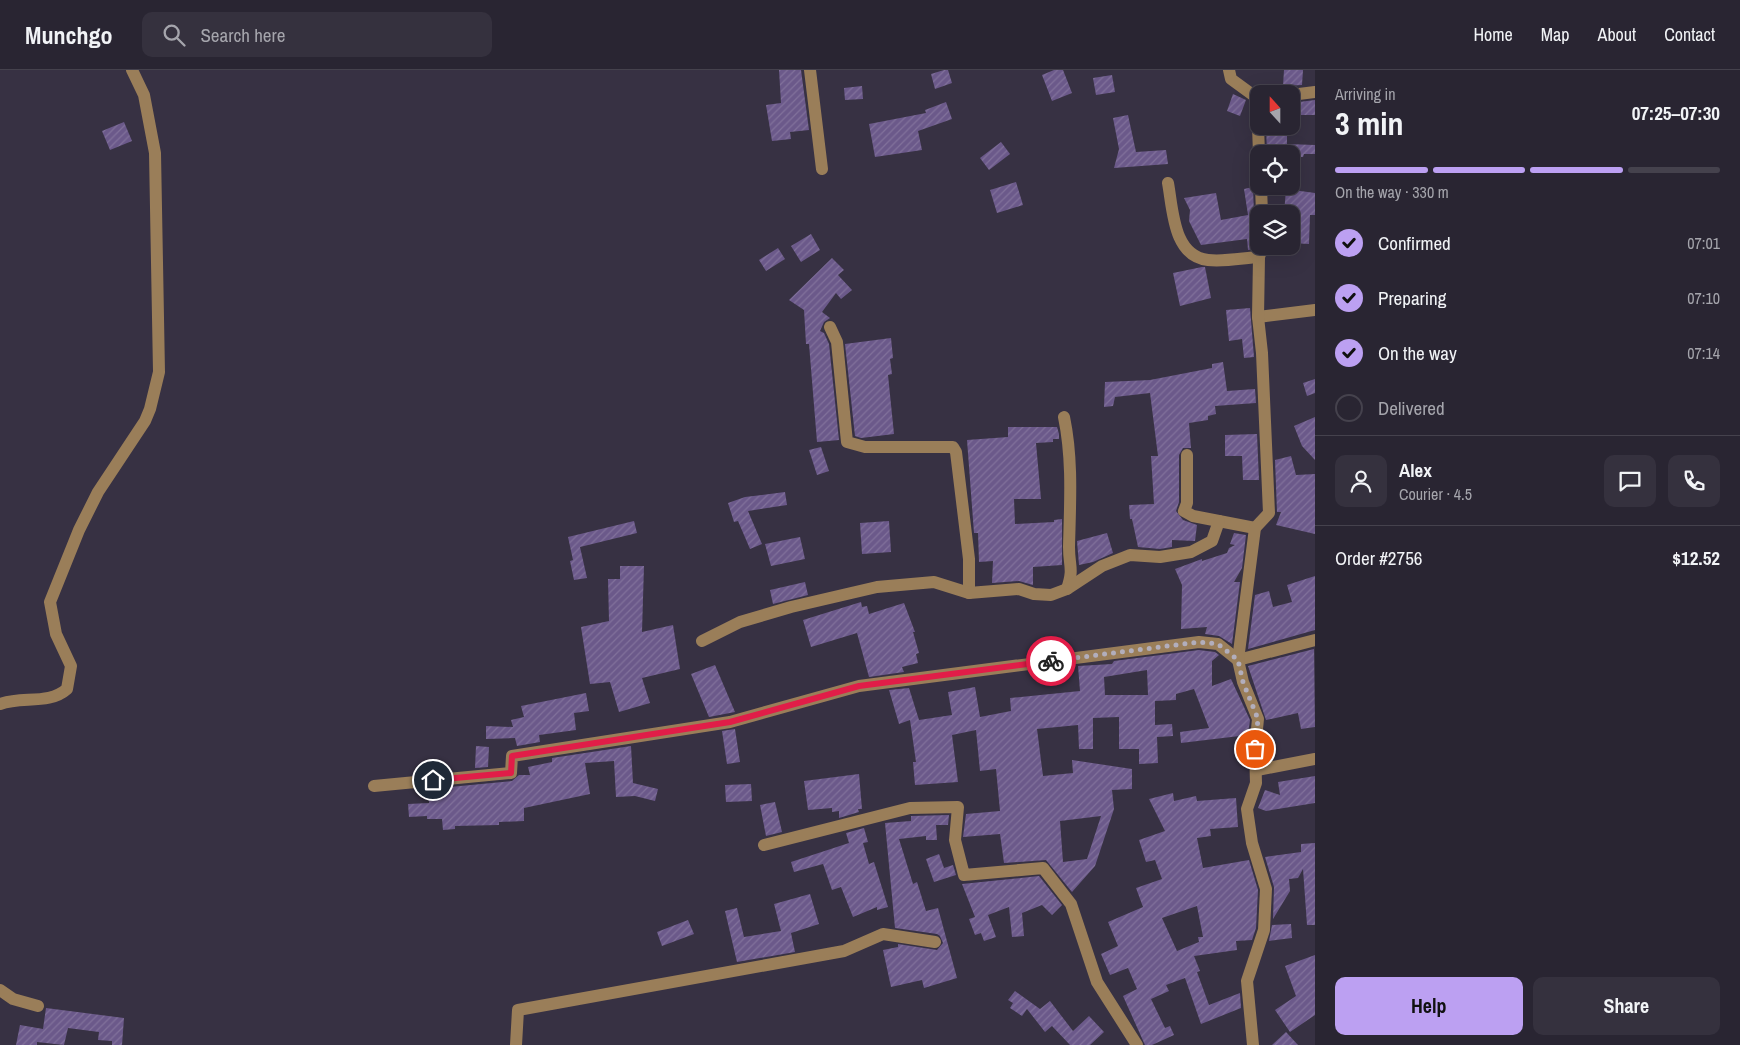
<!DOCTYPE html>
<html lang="en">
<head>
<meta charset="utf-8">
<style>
	body { margin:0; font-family:"Archivo Narrow",sans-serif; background:#35313e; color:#f1f3f6; height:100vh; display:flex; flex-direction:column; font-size:19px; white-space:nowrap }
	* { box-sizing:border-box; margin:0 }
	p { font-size:16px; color:#a5a5ac }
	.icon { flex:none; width:28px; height:28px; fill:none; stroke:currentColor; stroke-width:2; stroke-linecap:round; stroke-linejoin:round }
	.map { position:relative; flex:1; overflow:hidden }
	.panel { display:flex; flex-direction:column; background:#292532; width:425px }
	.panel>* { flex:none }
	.needle { width:32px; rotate:339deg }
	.buttons { position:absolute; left:1250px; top:15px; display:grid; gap:10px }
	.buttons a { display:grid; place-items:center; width:50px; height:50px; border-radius:10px; background:#292532; box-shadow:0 5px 20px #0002,0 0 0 1px #45424d; font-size:25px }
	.pin { position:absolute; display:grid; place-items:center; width:42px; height:42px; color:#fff; margin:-21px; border:2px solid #fff; border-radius:50%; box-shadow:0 1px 5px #0007 }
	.courier { position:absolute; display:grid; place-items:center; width:50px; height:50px; margin:-25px; border:4px solid #e11d48; border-radius:50%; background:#fff; color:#222; box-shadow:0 1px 6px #0007 }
	.overview em { font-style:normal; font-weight:700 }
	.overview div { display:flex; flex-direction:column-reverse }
	.overview { display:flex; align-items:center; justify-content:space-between; height:85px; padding:0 20px }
	h1 { font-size:32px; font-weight:700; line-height:38px }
	.bar { display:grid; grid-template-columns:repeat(4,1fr); gap:8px 5px; align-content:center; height:60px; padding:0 20px }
	.bar i { height:6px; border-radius:4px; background:#45424d }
	.bar .on { background:#bca0f2 }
	.bar p { grid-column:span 4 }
	.line { display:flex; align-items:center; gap:12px; padding:0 20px; border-top:1px solid #45424d }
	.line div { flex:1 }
	.round { display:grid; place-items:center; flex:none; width:52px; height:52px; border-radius:10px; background:#35313e }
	ol { padding:0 20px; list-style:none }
	li { display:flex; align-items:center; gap:15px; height:55px }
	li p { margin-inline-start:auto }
	li .icon { padding:5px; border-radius:50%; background:#bca0f2; color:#111; stroke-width:4 }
	li:last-child { color:#a5a5ac }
	li i { width:28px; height:28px; border:2px solid #45424d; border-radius:50% }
	.button { display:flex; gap:10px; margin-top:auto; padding:10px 20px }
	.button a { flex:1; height:58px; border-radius:10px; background:#bca0f2; color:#111; font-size:20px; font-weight:700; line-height:58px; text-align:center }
	.button a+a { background:#35313e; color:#f1f3f6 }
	header { display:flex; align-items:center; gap:30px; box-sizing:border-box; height:70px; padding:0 25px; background:#292532; border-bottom:1px solid #45424d }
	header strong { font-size:24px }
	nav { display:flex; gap:28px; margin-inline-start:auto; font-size:18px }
	.search { width:350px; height:45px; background:#35313e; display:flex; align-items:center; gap:12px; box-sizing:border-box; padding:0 18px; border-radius:10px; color:#a5a5ac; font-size:19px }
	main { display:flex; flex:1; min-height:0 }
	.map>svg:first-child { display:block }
	.building { fill:url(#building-hatch); fill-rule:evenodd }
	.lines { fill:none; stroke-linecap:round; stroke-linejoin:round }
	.minor { stroke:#9a7e59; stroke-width:12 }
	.done { stroke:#b2aebc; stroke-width:5; stroke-dasharray:0 9 }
	.route { stroke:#e11d48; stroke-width:6 }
</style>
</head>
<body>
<header>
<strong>Munchgo</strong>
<div class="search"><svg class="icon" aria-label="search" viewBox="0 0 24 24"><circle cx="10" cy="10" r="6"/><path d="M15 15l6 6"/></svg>Search here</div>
<nav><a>Home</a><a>Map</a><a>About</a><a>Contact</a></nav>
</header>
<main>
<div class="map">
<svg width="1315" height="975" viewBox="0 0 1315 975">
	<defs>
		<pattern id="building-hatch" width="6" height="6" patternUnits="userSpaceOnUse" patternTransform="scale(1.25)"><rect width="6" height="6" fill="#6b598a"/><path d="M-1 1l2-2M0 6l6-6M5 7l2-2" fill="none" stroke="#81719b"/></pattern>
	</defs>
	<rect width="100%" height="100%" fill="#373143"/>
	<!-- building -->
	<g class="building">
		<path d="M779,0H801L809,60L790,62L791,69L772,71L766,35L781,33Z"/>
		<path d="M944,0H948L952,13L935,19L931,4Z"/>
		<path d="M1054,0H1063L1072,23L1052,31L1042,5Z"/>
		<path d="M1284,0H1303L1302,15L1283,16Z"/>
		<path d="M1112,5L1115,22L1096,25L1093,8Z"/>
		<path d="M862,16L863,29L845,30L844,18Z"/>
		<path d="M1233,24L1246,30L1240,46L1227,41Z"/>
		<path d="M1315,30V45H1291V33Z"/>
		<path d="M946,32L952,49L918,61L922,80L875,87L869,54L926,43L925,40Z"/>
		<path d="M1128,45L1136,82L1166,80L1168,94L1114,98L1119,79L1113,48Z"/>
		<path d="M124,52L132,71L110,80L102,61Z"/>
		<path d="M1266,56H1287V74L1315,75V84H1304L1303,87H1291V84H1267Z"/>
		<path d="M1001,72L1010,84L989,100L980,88Z"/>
		<path d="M1016,112L1023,135L997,143L990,120Z"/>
		<path d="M1253,117L1254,144L1256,149L1255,168H1259L1253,179L1248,180L1247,169L1201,175L1189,151L1190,140L1184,128L1216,123L1221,150L1248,145L1244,119Z"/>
		<path d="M1286,119L1315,123V145H1310L1309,174L1291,173V144H1284Z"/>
		<path d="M811,164L820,180L801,192L791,176Z"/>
		<path d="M778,178L785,189L766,201L759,190Z"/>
		<path d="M832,188L844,200L838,205L852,220L841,229L836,223L822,242L830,248L824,252L820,261L824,263L829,274L839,370L817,372L809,274H806L804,240L789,230Z"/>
		<path d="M1202,197H1205L1211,228L1180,236L1173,203Z"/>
		<path d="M1250,238L1254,287L1244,288L1242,269L1229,271L1226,240Z"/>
		<path d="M891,268L893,288L890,289L892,304L888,305L894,364L861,368L855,366L845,274Z"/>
		<path d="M1223,292L1227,321L1255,319L1256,333L1215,336L1216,344L1208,346V350L1189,353L1191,378H1183L1179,385V432L1176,441L1183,450L1197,455L1195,471L1172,470V477L1160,479L1138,477L1132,449H1130L1129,435L1154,434L1151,386H1158L1150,323L1115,327L1113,336L1104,337L1105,312L1150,310L1212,298V294Z"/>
		<path d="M1315,309V323L1307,326L1303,313Z"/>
		<path d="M1315,347V390L1302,376L1294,356Z"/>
		<path d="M1008,357H1057L1059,364V369H1053V372L1036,373L1041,429H1014L1015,454L1054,452V450L1062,449V495L1033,497V515L1019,511L992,513L993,491L979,492L978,463H974L967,370L1008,367Z"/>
		<path d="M1257,364L1259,410H1243L1242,386H1225V365Z"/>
		<path d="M821,377L829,401L817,405L809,380Z"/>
		<path d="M1291,386L1296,405L1315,404V464L1276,455L1281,442H1277L1275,390Z"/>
		<path d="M785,422L787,435L748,441L762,474L750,479L738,451L734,452L728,433L745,427Z"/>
		<path d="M634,451L637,463L580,477L587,508L574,510L570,491L573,490L568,467Z"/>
		<path d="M889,451L891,482L862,484L860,453Z"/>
		<path d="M1107,463L1113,483L1093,492L1079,495L1077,471Z"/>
		<path d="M1234,463L1246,465L1242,498L1234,512H1240L1232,574L1219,566L1205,564L1207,557L1181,559L1182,515L1175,499L1202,489V491L1227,483L1229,478L1235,475L1230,474Z"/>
		<path d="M800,467L805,489L771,496L765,474Z"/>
		<path d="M620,496H644L642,562L673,555L680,599L642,608L650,633L619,642L610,612L590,614L581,557L609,551L608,509H620Z"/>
		<path d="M1315,506V560L1248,579L1255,525L1269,521L1273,537L1292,532L1287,515Z"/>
		<path d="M805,512L808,525L773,534L770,520Z"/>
		<path d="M861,532L862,537L867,536L869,544L904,533L915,562H913L919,583L916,584L918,593L902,597L904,602L869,607L857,563L811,577L803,550Z"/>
		<path d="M1314,579L1315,657L1301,659L1298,643L1266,650L1248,596Z"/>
		<path d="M1199,580L1215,582L1219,585L1212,591V616L1231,609L1250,650L1248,665L1181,673L1180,662L1209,658L1194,619L1176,624V630L1155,631V655L1172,654L1173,666L1157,667L1158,693L1139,694V679H1119V647L1093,648V679H1079L1078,655L1037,659L1043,706L1073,703L1072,690L1132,699V719L1112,720L1114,739L1095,796L1072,822L1046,790L1004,793L1000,764L963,767L966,744L1000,741L996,699L980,701L976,660L952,665L958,712L915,715L913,692H916L910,650L899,654L889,620L909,618L919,650L952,645L948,622L975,617L980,647L1011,641L1010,628L1080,621L1078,596L1112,594L1114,591ZM1147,600L1148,625H1105L1104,607ZM1101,746L1087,789L1063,792L1060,751Z"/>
		<path d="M715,595L735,642L709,647L691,604Z"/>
		<path d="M586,623L589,641L574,643L576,660L539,665L540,672L517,676L515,668L486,669V656L513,657L511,650L524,647L521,636Z"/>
		<path d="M735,659L740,692L727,694L722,661Z"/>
		<path d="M476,676L489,677L488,697L475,698Z"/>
		<path d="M631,676L633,713L658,719L655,731L635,726L616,727L614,691L585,693L590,724L524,738V751L499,752V755L455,756V759L443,760L442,749H427V746L409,747L408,734L429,733V719L512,711L519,705H530L528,697L552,692V688Z"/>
		<path d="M859,704L862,739H858L859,742L839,748V741L832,742V738L808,740L804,711Z"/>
		<path d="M1315,706V733L1266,741L1258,738L1265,720L1280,725L1278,712Z"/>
		<path d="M751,714L752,731L726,732L725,715Z"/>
		<path d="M1173,723L1174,731L1196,726L1197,731L1236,728L1238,757L1210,759L1211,766L1197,768L1203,798L1249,790L1258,820L1256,858L1252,870L1236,871L1237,880L1194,886L1200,901L1197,902L1209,935L1240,923L1241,938L1201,954L1185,908L1166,915L1169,921L1151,929L1165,958L1170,956L1174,965L1152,975H1145L1123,926L1137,919L1128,898L1110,905L1101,884L1118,876L1108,852L1143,837L1136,818L1162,809L1155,790L1146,792L1139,770L1165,761L1149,729ZM1197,836L1203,867H1198L1199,872L1177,881L1162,848Z"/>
		<path d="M775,732L782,762L766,766L760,735Z"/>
		<path d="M949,745L948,755H936L937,770H926V766L899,769L913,814L917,812L926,841L938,838L957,908L924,918L922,910L891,917L883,880L898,877V874L937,880L943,873L940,866L937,864L895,858L885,753L911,751V746Z"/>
		<path d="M864,758L868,772L863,773L869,794L874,792L888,837L877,840V837L853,847L841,817L832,820L823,794L794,802L791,792L849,773L846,763Z"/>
		<path d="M1315,773V855H1307L1303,799L1298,808L1289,809L1290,821L1273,849L1274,817L1265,787L1301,782V774Z"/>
		<path d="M939,784L944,798L953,795L956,805L934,812L926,789Z"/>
		<path d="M1039,806L1062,835L1052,845L1042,835L1022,843L1024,866L1012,867L1009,837L988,845L996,867L984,871L981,863L975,865L969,849L975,847L962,814Z"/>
		<path d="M810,824L819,854L791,863L795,882L737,892L725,841L737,838L744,867L781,861L774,834Z"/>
		<path d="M688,850L694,864L662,876L657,862Z"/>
		<path d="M1291,854L1292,868L1269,871L1272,855Z"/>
		<path d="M1315,885V945L1290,962L1275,940L1296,926L1285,896Z"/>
		<path d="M1015,921L1040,939L1050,931L1073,961L1089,946L1104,962L1090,975H1070L1052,956L1045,962L1027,939L1022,946L1010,938L1013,933L1008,930Z"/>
		<path d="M46,938L124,948L122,975H112V971L98,970L99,962L68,958L64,975L37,972V975H16L20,955L43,959Z"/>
		<path d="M1286,962L1298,975H1272Z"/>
	</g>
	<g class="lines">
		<!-- minor -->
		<g class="minor">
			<path d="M810,0L822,99"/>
			<path d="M1229,0L1231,9L1257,28L1259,84"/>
			<path d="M1291,25L1315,22"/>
			<path d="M1168,113C1173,140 1173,186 1208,190C1224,192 1243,188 1259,187"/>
			<path d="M1261,116L1262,144"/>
			<path d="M1258,247L1315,240"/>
			<path d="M830,257L837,272L847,372L865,377H953L956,382L969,489V523"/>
			<path d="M1064,347C1073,390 1070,434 1069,477C1069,497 1074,498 1067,519"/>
			<path d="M1187,385V433L1184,441L1193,446L1255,458"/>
			<path d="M702,571L740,552L791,537L877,517L934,512L969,523L1019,519L1034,524L1051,525L1067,519L1102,496L1130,485L1160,487L1191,482L1212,471L1219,451"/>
			<path d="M0,634C22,626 49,635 67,619L71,596L56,564L50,532L79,460L98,422L145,351L150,339L159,302L155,83L144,25L132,0"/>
			<path d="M1257,700L1315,689"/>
			<path d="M374,716L511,703L512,686L730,652L859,616L1199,572L1218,574L1238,590L1315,570"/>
			<path d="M764,775L910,738L958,737L955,770L964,805L1043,798L1071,834L1097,912L1137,975"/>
			<path d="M0,920L13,929L38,936"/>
			<path d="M516,975L518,940L844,881L883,864L935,872"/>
			<path d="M1253,975L1247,911L1264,860L1266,819L1252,773L1247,739L1256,713L1255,679L1258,649L1243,612L1238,590L1255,458L1269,443L1262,283L1258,247L1259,187L1263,176"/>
		</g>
	</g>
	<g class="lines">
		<!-- done -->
		<path class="done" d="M1051,591L1199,572L1218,574L1238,590L1243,612L1258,649L1255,679"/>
		<!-- route -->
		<path class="route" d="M433,710L511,703L512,686L730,652L859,616L1051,591"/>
	</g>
</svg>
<div class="buttons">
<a><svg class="needle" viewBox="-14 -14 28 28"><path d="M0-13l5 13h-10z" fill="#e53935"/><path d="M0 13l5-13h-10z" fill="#a5a5ac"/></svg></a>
<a><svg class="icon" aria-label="locate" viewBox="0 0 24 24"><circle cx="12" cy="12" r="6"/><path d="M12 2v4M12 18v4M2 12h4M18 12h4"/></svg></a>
<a><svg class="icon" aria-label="layers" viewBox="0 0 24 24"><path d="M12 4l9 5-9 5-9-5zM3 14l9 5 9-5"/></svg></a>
</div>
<div class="pin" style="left:1255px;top:679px;background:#ea580c"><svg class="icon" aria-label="bag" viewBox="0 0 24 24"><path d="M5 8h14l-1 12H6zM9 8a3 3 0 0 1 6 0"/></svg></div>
<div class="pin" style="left:433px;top:710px;background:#1f2937"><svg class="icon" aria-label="home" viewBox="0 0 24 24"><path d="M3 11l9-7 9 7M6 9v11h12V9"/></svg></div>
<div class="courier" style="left:1051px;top:591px"><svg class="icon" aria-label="bike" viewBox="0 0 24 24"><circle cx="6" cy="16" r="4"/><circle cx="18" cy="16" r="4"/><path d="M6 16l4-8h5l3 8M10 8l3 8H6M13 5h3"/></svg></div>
</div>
<section class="panel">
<div class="overview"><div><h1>3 min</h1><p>Arriving in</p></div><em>07:25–07:30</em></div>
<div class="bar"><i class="on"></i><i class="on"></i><i class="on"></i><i></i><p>On the way · 330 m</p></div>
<ol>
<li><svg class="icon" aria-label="check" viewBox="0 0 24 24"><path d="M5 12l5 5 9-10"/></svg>Confirmed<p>07:01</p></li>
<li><svg class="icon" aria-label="check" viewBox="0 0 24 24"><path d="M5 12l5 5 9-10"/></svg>Preparing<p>07:10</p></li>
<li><svg class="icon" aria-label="check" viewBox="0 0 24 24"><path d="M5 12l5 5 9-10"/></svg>On the way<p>07:14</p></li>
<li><i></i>Delivered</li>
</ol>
<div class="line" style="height:90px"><a class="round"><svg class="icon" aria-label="person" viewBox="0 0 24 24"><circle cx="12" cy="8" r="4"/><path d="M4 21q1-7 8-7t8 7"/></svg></a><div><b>Alex</b><p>Courier · 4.5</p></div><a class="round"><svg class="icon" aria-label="chat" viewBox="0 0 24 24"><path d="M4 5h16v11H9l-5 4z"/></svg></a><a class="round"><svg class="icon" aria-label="phone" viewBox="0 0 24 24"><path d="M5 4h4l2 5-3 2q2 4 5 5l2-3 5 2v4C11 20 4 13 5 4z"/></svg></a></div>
<div class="line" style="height:65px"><div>Order #2756</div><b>$12.52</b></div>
<div class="button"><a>Help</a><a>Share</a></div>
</section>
</main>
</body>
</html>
